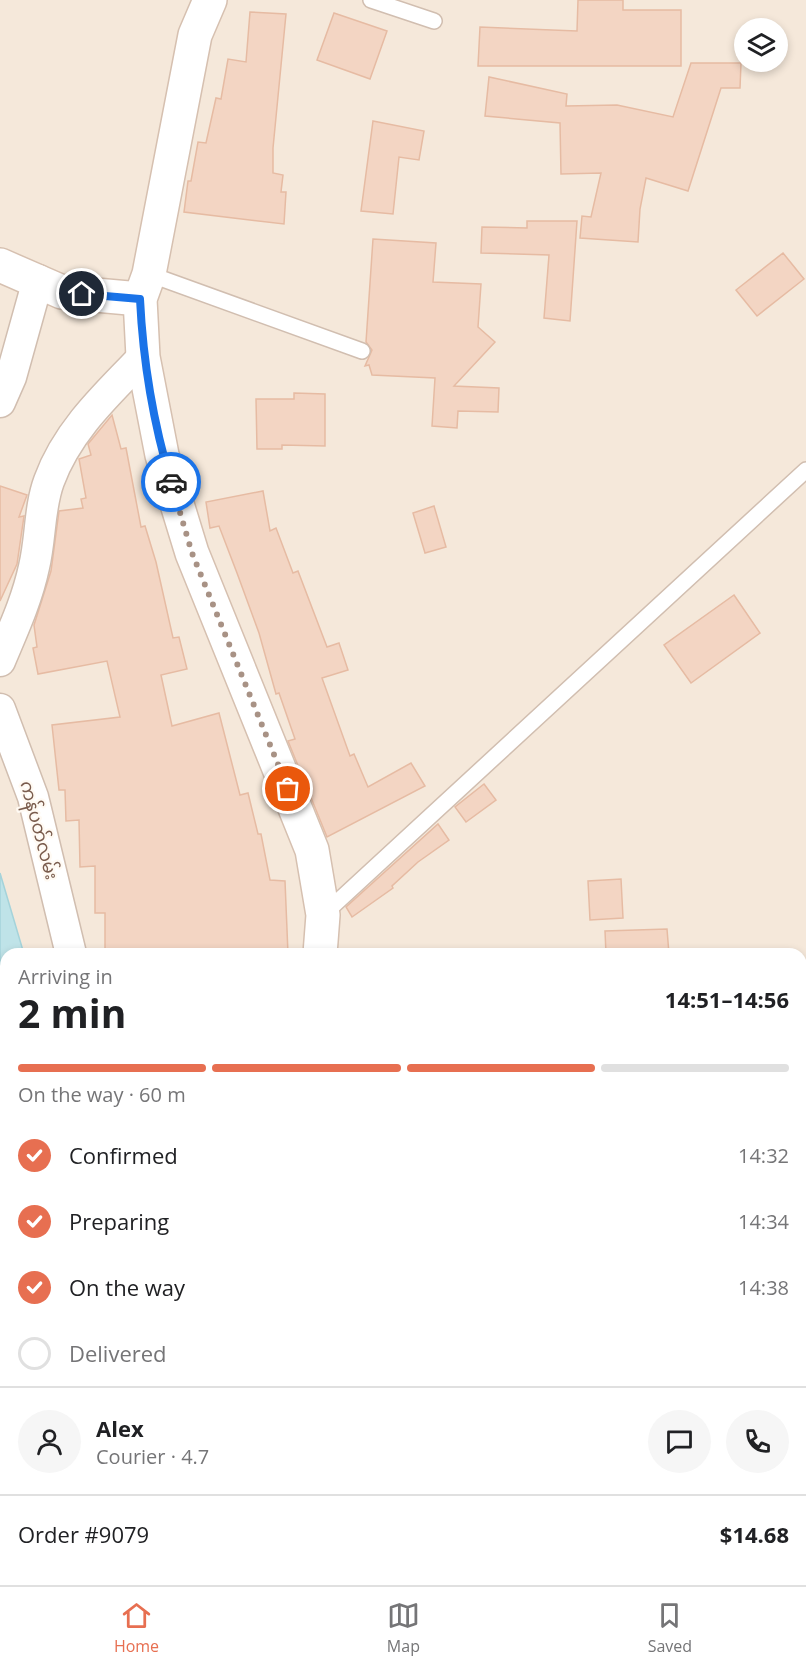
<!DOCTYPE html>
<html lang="en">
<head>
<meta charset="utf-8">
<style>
	body { margin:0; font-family:"Open Sans","Noto Sans Myanmar",sans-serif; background:#f6f6f6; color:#202124; height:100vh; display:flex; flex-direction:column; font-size:22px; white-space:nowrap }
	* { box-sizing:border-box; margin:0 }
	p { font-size:20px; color:#757577 }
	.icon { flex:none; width:33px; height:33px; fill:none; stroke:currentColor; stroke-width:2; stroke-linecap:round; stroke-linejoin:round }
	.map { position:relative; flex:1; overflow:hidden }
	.panel { position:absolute; left:0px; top:948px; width:807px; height:638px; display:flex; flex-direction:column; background:#fff; border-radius:18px 18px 0 0; box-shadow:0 3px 9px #0003 }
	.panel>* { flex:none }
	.tools { position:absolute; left:734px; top:18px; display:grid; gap:12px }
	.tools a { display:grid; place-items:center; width:54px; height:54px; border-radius:50%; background:#fff; box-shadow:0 3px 9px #0003; font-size:30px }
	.pin { position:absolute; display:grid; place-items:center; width:51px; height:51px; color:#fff; margin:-26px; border:3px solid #fff; border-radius:50%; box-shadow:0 2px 6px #0007 }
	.courier { position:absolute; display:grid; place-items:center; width:60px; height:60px; margin:-30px; border:4px solid #1a73e8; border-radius:50%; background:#fff; color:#222; box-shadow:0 2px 8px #0007 }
	.head em { font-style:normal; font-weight:700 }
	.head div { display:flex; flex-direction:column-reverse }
	.head { display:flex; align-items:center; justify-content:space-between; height:102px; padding:0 18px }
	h1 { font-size:39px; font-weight:700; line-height:45px }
	.bar { display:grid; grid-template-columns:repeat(4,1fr); gap:9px 6px; align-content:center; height:72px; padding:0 18px }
	.bar i { height:8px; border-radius:4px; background:#e0e0e0 }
	.bar .current { background:#e76f51 }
	.bar p { grid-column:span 4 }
	.line { display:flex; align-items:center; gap:15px; padding:0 18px; border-top:2px solid #e0e0e0 }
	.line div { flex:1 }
	.round { display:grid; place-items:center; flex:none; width:63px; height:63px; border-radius:32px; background:#f6f6f6 }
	ol { padding:0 18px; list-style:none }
	li { display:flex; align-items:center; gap:18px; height:66px }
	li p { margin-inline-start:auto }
	li .icon { padding:6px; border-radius:50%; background:#e76f51; color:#fff; stroke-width:4 }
	li:last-child { color:#757577 }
	li i { width:33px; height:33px; border:3px solid #e0e0e0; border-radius:50% }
	.tab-bar { display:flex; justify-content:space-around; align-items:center; height:84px; border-top:2px solid #e0e0e0; background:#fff; font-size:16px; color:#757577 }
	.tab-bar a { display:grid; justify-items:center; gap:3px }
	.tab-bar .current { color:#e76f51 }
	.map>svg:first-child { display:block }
	.residential { fill:#f5e8da; fill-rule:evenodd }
	.water { fill:#bfe3e8; stroke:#a5d3da; stroke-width:1.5 }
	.building { fill:#f3d5c3; stroke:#e6bba3; stroke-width:1.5 }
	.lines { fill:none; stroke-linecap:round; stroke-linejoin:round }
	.lane-casing { stroke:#d1beb0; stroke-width:18 }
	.street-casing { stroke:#d1beb0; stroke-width:33 }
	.secondary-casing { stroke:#d6c0b0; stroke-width:36 }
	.lane { stroke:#fff; stroke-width:15 }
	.street { stroke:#fff; stroke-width:30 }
	.secondary { stroke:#fff; stroke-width:33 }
	.done { stroke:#a89285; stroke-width:6; stroke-dasharray:0 10.8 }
	.route { stroke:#1a73e8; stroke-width:8 }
	.labels { text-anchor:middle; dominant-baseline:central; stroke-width:4.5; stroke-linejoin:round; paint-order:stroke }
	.street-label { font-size:18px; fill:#7a5c4d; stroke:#fffaf3 }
</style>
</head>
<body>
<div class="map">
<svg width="806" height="1585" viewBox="0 0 806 1585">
	<rect width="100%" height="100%" fill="#fdf6ec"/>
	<!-- residential -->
	<path class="residential" d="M0,0H806V1585H0ZM744,28H777V62H744ZM6,954H801V1580H6Z"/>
	<!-- water -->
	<path class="water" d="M0,873L24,954H6V1071L0,1094Z"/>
	<!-- building -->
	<g class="building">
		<path d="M578,0H623V10H681V66H478L480,27L577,31Z"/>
		<path d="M250,12L286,14L273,148V173L283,175L281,192H286L284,224L184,212L188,181H191L198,142L206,143L216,98L221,99L228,59L246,62Z"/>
		<path d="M334,13L387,31L370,79L317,60Z"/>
		<path d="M691,63H741L740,88H721L688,191L646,178L640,209L638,242L580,238L582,216L591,217L601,173L561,174L560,123L485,116L489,77L567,94L566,106L617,105L673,117Z"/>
		<path d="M373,121L424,131L419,160L399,157L393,214L361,211Z"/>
		<path d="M527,221H577L570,321L544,318L549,255L481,253L482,227L527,228Z"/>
		<path d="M373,239L436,243L433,282L481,284L478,327L495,342L454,386L499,388L498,412L458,411L457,428L432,426L435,378L372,375L369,365L365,366L372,350L366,342Z"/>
		<path d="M783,253L804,279L757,316L736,290Z"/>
		<path d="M294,393L325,394V446L282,445V449H257L256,399H294Z"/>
		<path d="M112,415L121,449L126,448L141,527L145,526L156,562L173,638L179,637L187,669L161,675L172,726L219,713L240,795L248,793L258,834H261L270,880L285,881L288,954H105V913H95V866L80,867L79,820L66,821L65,790H59L52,725L120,717L107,661L38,674L33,648L37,647L34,625L51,571L59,511L83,508L81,499L86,498L79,459L91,455L88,444Z"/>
		<path d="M0,486L27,495L19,517L24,516L17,564L0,601Z"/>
		<path d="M263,491L270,531L276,528L293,573L298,571L327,647L339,643L348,670L322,678L350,756L354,754L368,787L411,763L425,786L327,837L288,741L295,739L279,693L276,694L259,633L237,573L219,526L210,528L206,502Z"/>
		<path d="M434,506L446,547L425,553L413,513Z"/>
		<path d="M734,595L760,633L691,683L664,645Z"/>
		<path d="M484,784L496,800L466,822L455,807Z"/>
		<path d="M438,824L449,840L418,862L392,886L393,888L352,917L346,907Z"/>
		<path d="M621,879L623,918L590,920L588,881Z"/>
		<path d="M667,929L669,954H606L605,931Z"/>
	</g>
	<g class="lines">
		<defs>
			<g id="lane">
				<path d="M371,0L434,21"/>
				<path d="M149,274L362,351"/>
				<path d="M323,915L806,470"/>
			</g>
			<g id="street">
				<path d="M0,402L11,377L38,280"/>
				<path d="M0,661C13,630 27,600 34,567C41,538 39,508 49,481C67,431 107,394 143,357"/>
				<path d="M0,709L33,797L71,954"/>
				<path d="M801,1283H806"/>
				<path d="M0,1341L6,1326"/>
				<path d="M801,1450L803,1426"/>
			</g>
			<g id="secondary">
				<path d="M210,0L195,35L149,274L140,299L143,357L162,455L192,553L312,850L323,915L320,954"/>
				<path d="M0,265L62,292L140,299"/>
				<path d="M271,1585L272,1580"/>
			</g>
		</defs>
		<!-- lane casing -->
		<use href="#lane" class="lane-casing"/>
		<!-- street casing -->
		<use href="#street" class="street-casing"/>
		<!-- secondary casing -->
		<use href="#secondary" class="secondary-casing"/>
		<!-- lane -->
		<use href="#lane" class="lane"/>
		<!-- street -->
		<use href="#street" class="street"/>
		<!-- secondary -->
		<use href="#secondary" class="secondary"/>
	</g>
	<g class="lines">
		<!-- done -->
		<path class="done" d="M171,482L192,553L288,789"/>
		<!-- route -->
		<path class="route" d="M82,294L140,299C143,361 153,422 171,482"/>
	</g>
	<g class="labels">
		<!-- street labels -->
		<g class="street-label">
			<text transform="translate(40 830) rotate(75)">ကန်ပတ်လမ်း</text>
		</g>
	</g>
</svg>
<div class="tools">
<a><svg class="icon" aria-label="layers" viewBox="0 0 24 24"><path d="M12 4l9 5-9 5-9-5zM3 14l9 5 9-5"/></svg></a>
</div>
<div class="pin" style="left:288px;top:789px;background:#ea580c"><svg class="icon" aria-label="bag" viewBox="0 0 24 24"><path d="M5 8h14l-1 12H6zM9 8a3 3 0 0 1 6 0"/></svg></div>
<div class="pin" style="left:82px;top:294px;background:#1f2937"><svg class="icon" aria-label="home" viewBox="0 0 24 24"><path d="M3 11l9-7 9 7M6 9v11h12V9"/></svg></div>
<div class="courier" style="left:171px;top:482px"><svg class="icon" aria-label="car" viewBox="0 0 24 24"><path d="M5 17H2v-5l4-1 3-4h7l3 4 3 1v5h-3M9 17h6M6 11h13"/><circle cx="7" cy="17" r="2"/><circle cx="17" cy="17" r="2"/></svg></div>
<section class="panel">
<div class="head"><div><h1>2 min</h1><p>Arriving in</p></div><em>14:51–14:56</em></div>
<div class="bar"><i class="current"></i><i class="current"></i><i class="current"></i><i></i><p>On the way · 60 m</p></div>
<ol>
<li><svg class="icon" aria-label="check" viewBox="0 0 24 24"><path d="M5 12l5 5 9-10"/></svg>Confirmed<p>14:32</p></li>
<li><svg class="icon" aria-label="check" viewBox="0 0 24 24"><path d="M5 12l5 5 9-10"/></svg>Preparing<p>14:34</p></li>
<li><svg class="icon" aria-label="check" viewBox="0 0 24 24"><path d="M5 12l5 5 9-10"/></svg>On the way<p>14:38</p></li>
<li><i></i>Delivered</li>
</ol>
<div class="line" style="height:108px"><a class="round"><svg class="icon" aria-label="person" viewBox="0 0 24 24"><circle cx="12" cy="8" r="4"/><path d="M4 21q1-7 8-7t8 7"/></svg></a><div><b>Alex</b><p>Courier · 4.7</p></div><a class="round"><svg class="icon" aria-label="chat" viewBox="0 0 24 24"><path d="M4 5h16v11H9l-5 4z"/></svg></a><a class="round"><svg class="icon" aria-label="phone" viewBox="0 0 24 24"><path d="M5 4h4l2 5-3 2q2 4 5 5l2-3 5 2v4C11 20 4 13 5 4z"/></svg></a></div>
<div class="line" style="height:78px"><div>Order #9079</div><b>$14.68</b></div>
</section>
</div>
<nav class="tab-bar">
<a class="current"><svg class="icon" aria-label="home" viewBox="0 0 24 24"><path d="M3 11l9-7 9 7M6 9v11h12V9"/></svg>Home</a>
<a><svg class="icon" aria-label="map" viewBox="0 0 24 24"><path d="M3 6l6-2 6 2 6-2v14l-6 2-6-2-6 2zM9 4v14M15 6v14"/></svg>Map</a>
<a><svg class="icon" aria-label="saved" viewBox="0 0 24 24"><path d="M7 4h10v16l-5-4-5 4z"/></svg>Saved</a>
</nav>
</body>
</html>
